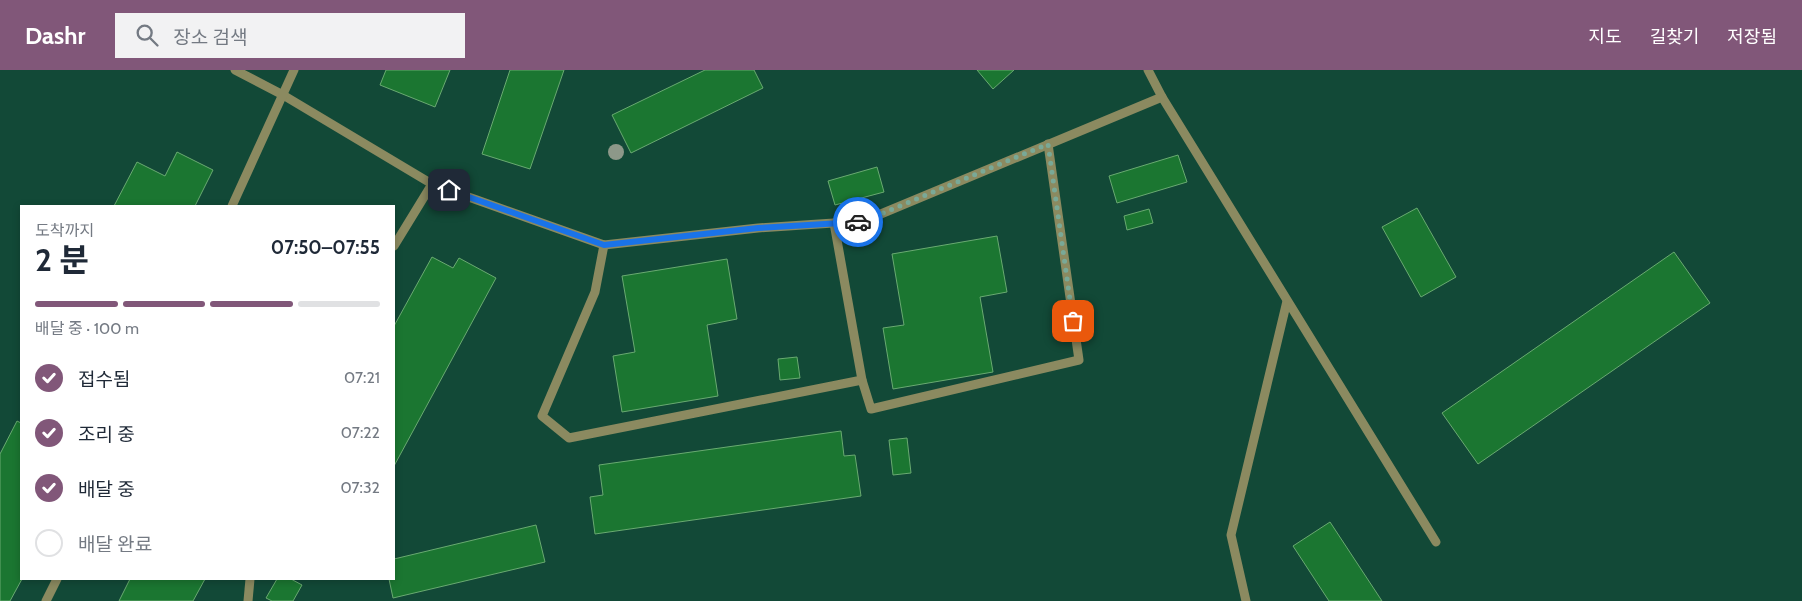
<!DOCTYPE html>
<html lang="ko">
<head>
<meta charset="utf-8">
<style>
	body { margin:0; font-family:Cabin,"Noto Sans KR",sans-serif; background:#f2f2f3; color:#1f2937; height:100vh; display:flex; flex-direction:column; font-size:19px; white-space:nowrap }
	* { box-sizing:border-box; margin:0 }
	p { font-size:16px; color:#747a83 }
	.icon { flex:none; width:28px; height:28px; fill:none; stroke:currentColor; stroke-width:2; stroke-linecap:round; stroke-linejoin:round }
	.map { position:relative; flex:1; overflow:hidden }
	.details { position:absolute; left:20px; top:135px; width:375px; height:375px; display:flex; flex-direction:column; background:#fff; border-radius:0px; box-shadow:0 2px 8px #0003 }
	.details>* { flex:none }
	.pin { position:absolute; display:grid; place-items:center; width:42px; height:42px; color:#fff; margin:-21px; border-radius:10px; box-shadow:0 2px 8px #0006 }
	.courier { position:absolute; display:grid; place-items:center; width:50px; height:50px; margin:-25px; border:4px solid #1a73e8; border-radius:50%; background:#fff; color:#222; box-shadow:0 1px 6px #0007 }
	.head em { font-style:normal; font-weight:700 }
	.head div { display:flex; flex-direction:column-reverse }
	.head { display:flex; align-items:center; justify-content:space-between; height:85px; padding:0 15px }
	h1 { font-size:32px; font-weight:700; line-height:38px }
	.bar { display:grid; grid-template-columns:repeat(4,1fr); gap:8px 5px; align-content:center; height:60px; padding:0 15px }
	.bar i { height:6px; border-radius:4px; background:#e0e1e3 }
	.bar .active { background:#815779 }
	.bar p { grid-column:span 4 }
	ol { padding:0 15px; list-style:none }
	li { display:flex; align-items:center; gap:15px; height:55px }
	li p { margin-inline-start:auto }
	li .icon { padding:5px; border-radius:50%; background:#815779; color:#fff; stroke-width:4 }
	li:last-child { color:#747a83 }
	li i { width:28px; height:28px; border:2px solid #e0e1e3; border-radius:50% }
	header { display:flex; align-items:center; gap:30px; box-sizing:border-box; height:70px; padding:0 25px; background:#815779; color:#fff }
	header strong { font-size:24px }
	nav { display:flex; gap:28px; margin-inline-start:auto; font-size:18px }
	.search { width:350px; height:45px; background:#f2f2f3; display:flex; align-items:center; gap:12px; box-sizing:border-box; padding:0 18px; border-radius:0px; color:#747a83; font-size:19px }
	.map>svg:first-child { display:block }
	.building { fill:#1b7631; stroke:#69aa71 }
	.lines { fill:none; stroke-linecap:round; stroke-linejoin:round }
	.minor { stroke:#8b8a60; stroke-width:9 }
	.tree { fill:#8d9889 }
	.done { stroke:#79a997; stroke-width:5; stroke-dasharray:0 9 }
	.route { stroke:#1a73e8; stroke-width:6 }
</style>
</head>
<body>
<header>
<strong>Dashr</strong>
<div class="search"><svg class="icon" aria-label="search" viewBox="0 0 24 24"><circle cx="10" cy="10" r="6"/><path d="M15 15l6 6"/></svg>장소 검색</div>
<nav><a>지도</a><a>길찾기</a><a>저장됨</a></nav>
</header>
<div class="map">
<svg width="1802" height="531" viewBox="0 0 1802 531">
	<rect width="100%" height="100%" fill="#124937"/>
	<!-- building -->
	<g class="building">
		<path d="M386,0H450L435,37L380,15Z"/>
		<path d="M510,0H564L530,99L482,84Z"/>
		<path d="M705,0H754L763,18L631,83L612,45Z"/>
		<path d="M977,0H1014L993,19Z"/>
		<path d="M177,82L213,100L195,136H114L137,92L165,106Z"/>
		<path d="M1178,85L1187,112L1117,133L1109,106Z"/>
		<path d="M877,97L884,122L835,135L828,111Z"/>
		<path d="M1417,138L1456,207L1421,227L1382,157Z"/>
		<path d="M1149,139L1153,153L1127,160L1124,146Z"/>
		<path d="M997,166L1007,222L980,227L993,302L893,319L883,258L904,255L892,184Z"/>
		<path d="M1674,182L1710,233L1478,394L1442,343Z"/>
		<path d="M432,187L453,198L459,188L496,208L394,396V256Z"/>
		<path d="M727,189L737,249L707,255L718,326L622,342L613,286L635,282L622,206Z"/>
		<path d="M797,287L800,308L780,310L778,289Z"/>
		<path d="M17,351L21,353L22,509L10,531H0V384Z"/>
		<path d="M841,361L844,386L855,385L861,426L595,464L590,427L603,425L599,395Z"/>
		<path d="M907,368L911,403L893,405L889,370Z"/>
		<path d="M1330,452L1382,531H1329L1293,476Z"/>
		<path d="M536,455L545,492L393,528L389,509H394V489Z"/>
		<path d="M130,509H205L193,531H119Z"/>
		<path d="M277,509H291L302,515L293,531H272L266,528Z"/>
	</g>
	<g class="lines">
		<!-- minor -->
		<g class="minor">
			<path d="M235,0L283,25L432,114L604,175L758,158L864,151L1162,27"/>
			<path d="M1148,0L1162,27L1436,472"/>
			<path d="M232,136L294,0"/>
			<path d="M604,175L595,222L542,346L569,368L862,310L834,153"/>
			<path d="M394,176L432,114"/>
			<path d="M862,310L871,339L1079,290L1048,74"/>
			<path d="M46,531L57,509"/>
			<path d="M248,531L250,509"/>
			<path d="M1246,531L1231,465L1287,231"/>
		</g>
	</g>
	<!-- trees -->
	<circle class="tree" cx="616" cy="82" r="8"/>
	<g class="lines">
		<!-- done -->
		<path class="done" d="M858,152L864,151L1048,74L1073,251"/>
		<!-- route -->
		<path class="route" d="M449,120L604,175L758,158L858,152"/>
	</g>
</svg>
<div class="pin" style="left:1073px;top:251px;background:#ea580c"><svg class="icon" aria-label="bag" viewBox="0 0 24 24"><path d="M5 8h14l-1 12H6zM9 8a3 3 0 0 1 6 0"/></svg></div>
<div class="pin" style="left:449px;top:120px;background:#1f2937"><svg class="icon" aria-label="home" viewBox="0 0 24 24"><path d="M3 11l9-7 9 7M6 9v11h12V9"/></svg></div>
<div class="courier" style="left:858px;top:152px"><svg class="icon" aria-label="car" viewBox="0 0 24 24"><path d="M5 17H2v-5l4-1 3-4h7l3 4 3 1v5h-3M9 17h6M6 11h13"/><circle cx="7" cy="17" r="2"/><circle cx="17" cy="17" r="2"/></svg></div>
<section class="details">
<div class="head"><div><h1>2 분</h1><p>도착까지</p></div><em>07:50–07:55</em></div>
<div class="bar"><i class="active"></i><i class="active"></i><i class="active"></i><i></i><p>배달 중 · 100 m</p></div>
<ol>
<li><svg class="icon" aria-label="check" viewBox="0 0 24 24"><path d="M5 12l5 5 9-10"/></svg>접수됨<p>07:21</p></li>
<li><svg class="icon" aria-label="check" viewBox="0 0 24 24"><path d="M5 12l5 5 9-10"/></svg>조리 중<p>07:22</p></li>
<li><svg class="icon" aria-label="check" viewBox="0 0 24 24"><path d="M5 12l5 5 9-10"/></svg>배달 중<p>07:32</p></li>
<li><i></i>배달 완료</li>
</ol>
</section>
</div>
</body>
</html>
